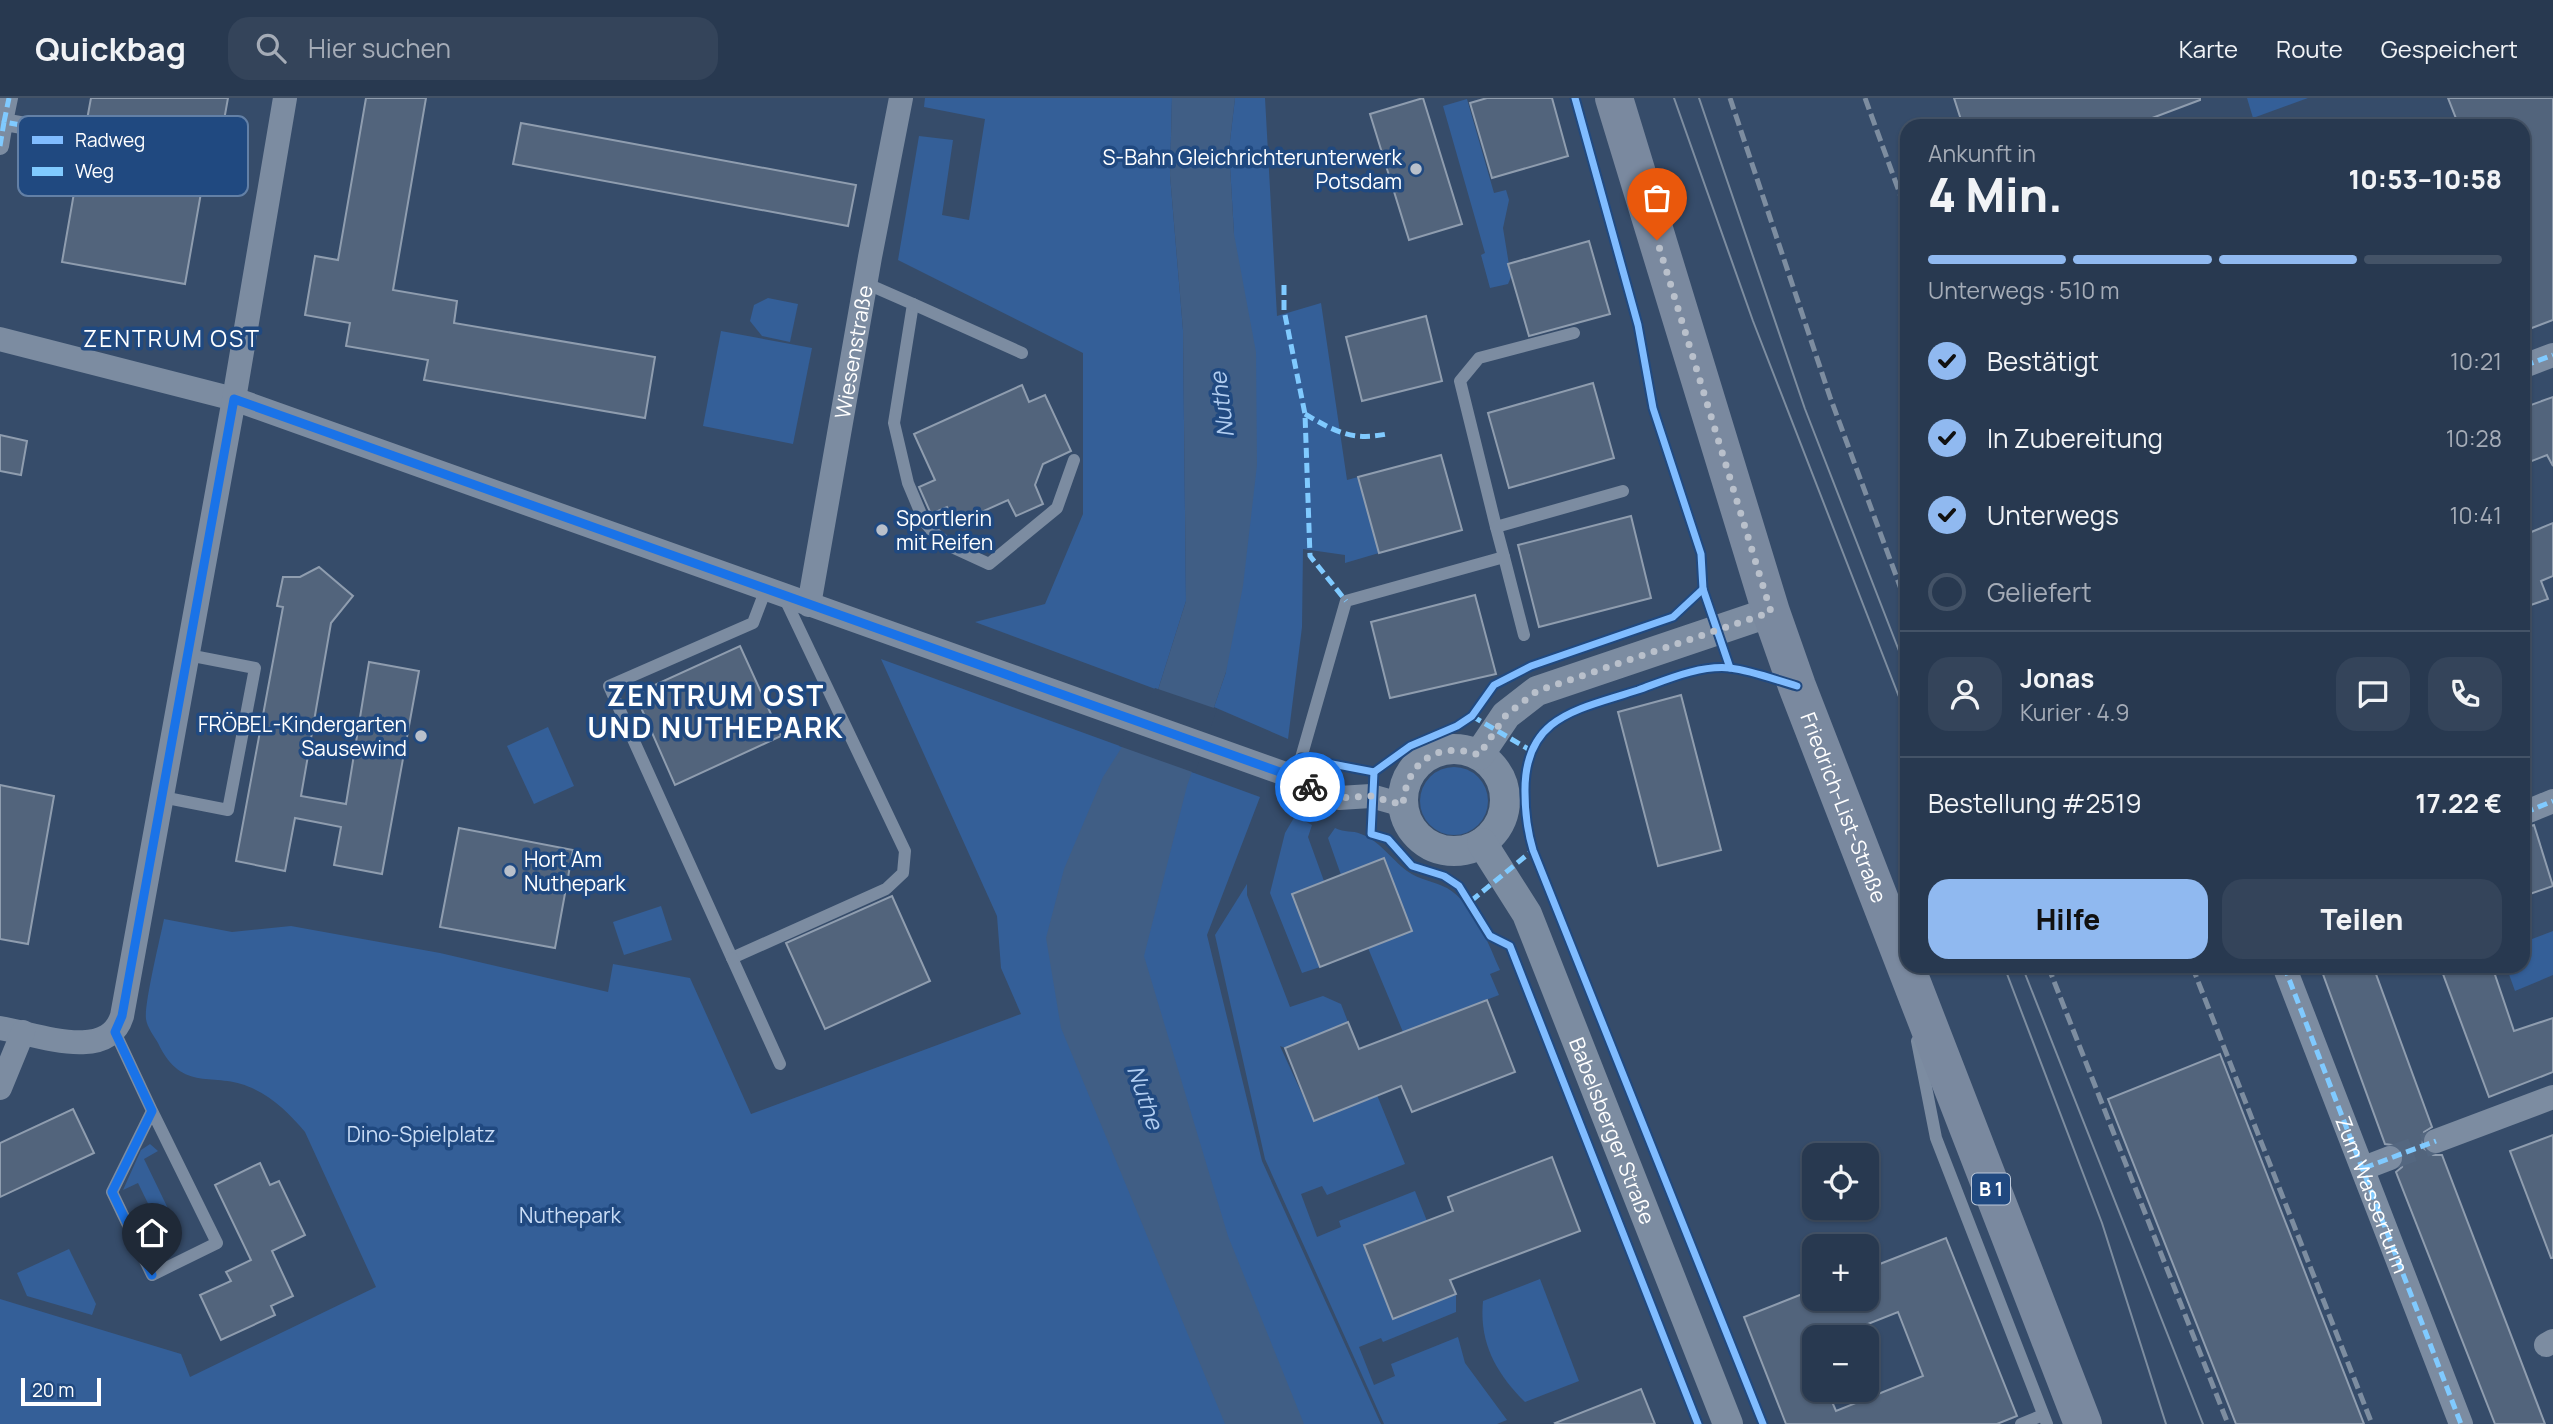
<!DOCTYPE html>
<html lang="de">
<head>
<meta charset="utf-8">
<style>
	body { margin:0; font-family:Manrope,sans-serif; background:#34445a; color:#f1f3f6; height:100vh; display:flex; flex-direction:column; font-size:26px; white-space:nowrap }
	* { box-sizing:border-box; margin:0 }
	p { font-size:23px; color:#a5acb7 }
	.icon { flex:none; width:38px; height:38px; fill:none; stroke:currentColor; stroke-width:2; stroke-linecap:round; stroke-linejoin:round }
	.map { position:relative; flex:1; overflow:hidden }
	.drawer { position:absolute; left:1900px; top:21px; width:630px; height:854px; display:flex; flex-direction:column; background:#283950; border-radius:21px; box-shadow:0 2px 5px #0004,0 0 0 2px #445367 }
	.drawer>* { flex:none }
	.fabs { position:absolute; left:1802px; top:1045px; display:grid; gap:14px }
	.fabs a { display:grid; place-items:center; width:77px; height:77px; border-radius:14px; background:#283950; box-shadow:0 2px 5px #0004,0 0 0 2px #445367; font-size:35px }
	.scale { position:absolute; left:21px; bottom:18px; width:80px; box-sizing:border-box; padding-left:7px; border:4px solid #fff; border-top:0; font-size:19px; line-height:24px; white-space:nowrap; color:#fff; -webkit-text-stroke:5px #204980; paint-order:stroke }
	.pin { position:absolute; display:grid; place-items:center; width:60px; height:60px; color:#fff; margin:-72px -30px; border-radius:50% 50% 50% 0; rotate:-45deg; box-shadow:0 0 7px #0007 }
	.pin .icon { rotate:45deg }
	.courier { position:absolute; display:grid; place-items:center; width:70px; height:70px; margin:-35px; border:5px solid #1a73e8; border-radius:50%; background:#fff; color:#222; box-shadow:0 2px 9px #0007 }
	.summary em { font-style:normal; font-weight:800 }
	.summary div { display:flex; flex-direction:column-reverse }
	.summary { display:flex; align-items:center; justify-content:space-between; height:119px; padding:0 28px }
	h1 { font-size:46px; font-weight:800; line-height:52px }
	.bar { display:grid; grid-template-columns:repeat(4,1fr); gap:10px 7px; align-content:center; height:84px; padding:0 28px }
	.bar i { height:9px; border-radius:5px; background:#445367 }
	.bar .selected { background:#90b9f0 }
	.bar p { grid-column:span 4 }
	.line { display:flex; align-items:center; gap:18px; padding:0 28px; border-top:2px solid #445367 }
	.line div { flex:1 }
	.round { display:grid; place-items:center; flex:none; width:74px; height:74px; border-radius:21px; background:#34445a }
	ol { padding:0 28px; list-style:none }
	li { display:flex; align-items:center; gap:21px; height:77px }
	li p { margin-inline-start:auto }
	li .icon { padding:7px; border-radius:50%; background:#90b9f0; color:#111; stroke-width:4 }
	li:last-child { color:#a5acb7 }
	li i { width:38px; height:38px; border:4px solid #445367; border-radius:50% }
	.primary-button { display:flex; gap:14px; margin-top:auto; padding:14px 28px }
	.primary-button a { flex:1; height:80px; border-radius:21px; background:#90b9f0; color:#111; font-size:28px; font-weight:800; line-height:80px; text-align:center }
	.primary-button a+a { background:#34445a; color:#f1f3f6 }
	header { display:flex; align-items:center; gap:42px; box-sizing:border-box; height:98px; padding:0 35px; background:#283950; border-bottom:2px solid #445367 }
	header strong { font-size:33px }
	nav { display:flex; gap:38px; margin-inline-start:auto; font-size:24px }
	.search { width:490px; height:63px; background:#34445a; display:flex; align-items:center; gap:18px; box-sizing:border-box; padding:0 24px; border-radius:21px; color:#a5acb7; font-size:26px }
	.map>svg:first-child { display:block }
	.green { fill:#345f98 }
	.water { fill:#405e85 }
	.pier { fill:#364c6a }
	.building { fill:#52647c; stroke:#8f9daf; stroke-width:2; fill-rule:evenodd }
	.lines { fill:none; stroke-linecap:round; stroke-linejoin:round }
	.minor-tunnel { stroke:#546780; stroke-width:24; stroke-dasharray:24 12; stroke-linecap:butt }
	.service { stroke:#7c8ca1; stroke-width:12 }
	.pedestrian { stroke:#7c8ca1; stroke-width:18 }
	.minor { stroke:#7c8ca1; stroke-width:24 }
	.tertiary { stroke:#7c8ca1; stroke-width:30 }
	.primary { stroke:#7a899f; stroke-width:38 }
	.tram { stroke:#7d8da0; stroke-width:2 }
	.rail { stroke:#7d8da0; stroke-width:5; stroke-dasharray:12 5; stroke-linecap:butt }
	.quiet { stroke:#80caff; stroke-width:5; stroke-dasharray:10 5; stroke-linecap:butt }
	.cycleway-casing { stroke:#204980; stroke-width:11 }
	.cycleway { stroke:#80bcff; stroke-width:7 }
	.done { stroke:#b9c0cb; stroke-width:7; stroke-dasharray:0 12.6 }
	.route { stroke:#1a73e8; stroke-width:9 }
	.poi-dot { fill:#b9c0cb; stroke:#204980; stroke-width:2.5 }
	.labels { text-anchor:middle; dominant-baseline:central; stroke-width:7; stroke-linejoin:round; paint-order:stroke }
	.shield { fill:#204980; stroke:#bcc8d9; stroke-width:2 }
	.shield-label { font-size:19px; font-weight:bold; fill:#fff }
	.poi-label { font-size:21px; fill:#fff; stroke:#204980; text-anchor:end }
	.street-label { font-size:21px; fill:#fff; stroke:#204980 }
	.park-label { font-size:21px; fill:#caddf6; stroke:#204980 }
	.neighbourhood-label { font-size:23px; letter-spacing:2px; fill:#fff; stroke:#204980 }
	.water-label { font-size:23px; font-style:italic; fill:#b1cdf0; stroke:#204980 }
	.district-label { font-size:28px; font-weight:bold; letter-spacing:2px; fill:#fff; stroke:#204980 }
	.key { fill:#204980; stroke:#6380a6; stroke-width:2 }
	.key-label { font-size:19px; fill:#fff }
</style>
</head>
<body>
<header>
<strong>Quickbag</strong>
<div class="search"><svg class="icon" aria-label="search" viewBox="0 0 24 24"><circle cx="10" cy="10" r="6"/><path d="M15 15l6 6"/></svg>Hier suchen</div>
<nav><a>Karte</a><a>Route</a><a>Gespeichert</a></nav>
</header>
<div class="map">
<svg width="2553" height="1326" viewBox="0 0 2553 1326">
	<rect width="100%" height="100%" fill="#364c6a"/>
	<!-- green -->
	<g class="green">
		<path d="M925,0H1172L1170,77L1183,232L1186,503L1158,592L975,524L1045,506L1083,416V255L898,162L919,38L953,42L942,117L969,122L985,21L924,9Z"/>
		<path d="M1235,0H1265L1277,218L1321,205L1347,382L1358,379L1379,455L1345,465V457L1303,451L1302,529L1288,641L1214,609L1226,574L1234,136L1229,51Z"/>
		<path d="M2247,0H2308L2253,20Z"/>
		<path d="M1467,1L1494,95L1506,92L1509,102L1503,130L1511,179L1508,186L1490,190L1481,157L1485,155L1443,8Z"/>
		<path d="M768,200L798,206L790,244L762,238L750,223L754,207Z"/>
		<path d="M721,233L812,250L793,346L703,328Z"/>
		<path d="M881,561L1260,699L1207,837L1262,1063L1381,1326H0V1201L181,1256L190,1279L376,1189L305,1034C290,1016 274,1000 252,990C213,972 183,997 158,945C154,938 147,929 146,921C144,906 160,841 164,821L232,834L291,828L440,855L608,894L613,866L690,880L751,1016L1021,916L1001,870L997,818Z"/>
		<path d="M548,629L574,688L534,706L507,648Z"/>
		<circle cx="1454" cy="703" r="34"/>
		<path d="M1295,718L1312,727L1308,739L1324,783L1292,796L1320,869L1302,875L1270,795L1285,735Z"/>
		<path d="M1335,730C1345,735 1352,732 1361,736C1381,744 1390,760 1407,773C1419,782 1434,783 1447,790C1474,806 1488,845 1500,872L1490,876L1499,897L1403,934L1368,850L1412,833L1384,760L1341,777L1328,740Z"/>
		<path d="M1247,786V797L1290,909L1323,898L1341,906L1348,924L1285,950L1280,948L1314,1022L1377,997L1405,1066L1327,1097L1322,1088L1301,1096L1317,1139L1341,1129L1339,1123L1415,1093L1427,1123L1365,1148L1393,1220L1456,1196V1214L1383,1244L1381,1240L1359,1249L1374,1287L1395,1278L1391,1266L1458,1239L1465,1265L1507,1322L1497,1326H1384L1265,1061L1215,837Z"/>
		<path d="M661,808L672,842L624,857L613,824Z"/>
		<path d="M2553,833V877L2515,893L2506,868H2524V844Z"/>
		<path d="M150,1046L158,1053L144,1061L176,1127L162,1134L138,1085L123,1092L141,1052Z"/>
		<path d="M69,1151L96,1206L92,1217L27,1198L17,1175Z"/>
		<path d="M1540,1181L1579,1283L1525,1304C1496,1275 1479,1245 1483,1203Z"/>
	</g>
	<!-- water -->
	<path class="water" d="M1172,0H1235L1229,51L1234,136L1256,254L1257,367L1243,488L1226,574L1187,688L1144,858L1228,1138L1304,1326H1225L1061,930L1046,840L1064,771L1103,679L1158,592L1186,503L1183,232L1170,77Z"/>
	<!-- pier -->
	<path class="pier" d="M1155,590L1217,611L1195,675L1119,648Z"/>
	<!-- building -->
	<g class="building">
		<path d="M91,0H228L221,39L211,37L209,49L86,27Z"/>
		<path d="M366,0H426L393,192L457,203L454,225L655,259L645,320L424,282L428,262L346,248L350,225L305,217L315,158L338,162Z"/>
		<path d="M1423,0L1462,126L1409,142L1370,16Z"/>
		<path d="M1487,0H1552L1568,58L1492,80L1470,5Z"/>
		<path d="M1954,0H2200V2L2131,28H1963Z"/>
		<path d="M2448,0H2553V222L2524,233V28H2459Z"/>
		<path d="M521,25L856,87L848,128L513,66Z"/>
		<path d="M82,49L205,72L185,186L62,164Z"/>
		<path d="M1589,143L1610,216L1529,238L1508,166Z"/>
		<path d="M1426,218L1442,283L1362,303L1346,239Z"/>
		<path d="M1593,285L1614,360L1509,390L1488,315Z"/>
		<path d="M1022,287L1029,304L1045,297L1071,353L1043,366L1035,387L1043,406L1016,418L1008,402L955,426L947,409L931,416L919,389L935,382L914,336Z"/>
		<path d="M2553,299V368L2547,357L2524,366V316L2530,314L2528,308Z"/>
		<path d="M0,337L27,343L21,377L0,373Z"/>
		<path d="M1441,357L1462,432L1379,455L1358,379Z"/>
		<path d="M1631,418L1651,500L1539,529L1518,447Z"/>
		<path d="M2553,425V478L2541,483L2548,501L2528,508L2524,495V437Z"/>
		<path d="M319,469L353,498L331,525L301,698L346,706L369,564L419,573L382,776L334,767L341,729L295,720L285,773L236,763L283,509L277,508L283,479H300Z"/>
		<path d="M1475,497L1496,576L1390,600L1371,524Z"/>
		<path d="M740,548L781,638L675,687L635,596Z"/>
		<path d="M1681,597L1721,752L1658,768L1618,614Z"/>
		<path d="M0,687L54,698L28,846L0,841Z"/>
		<path d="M2534,727L2553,788L2524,798V730Z"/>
		<path d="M459,730L573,752L555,850L440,829Z"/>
		<path d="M1384,760L1412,833L1320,869L1292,796Z"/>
		<path d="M892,798L930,883L825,931L786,845Z"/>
		<path d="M2320,868H2373L2432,1029L2424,1034L2422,1049L2433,1057H2442L2545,1326H2495L2396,1074L2402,1069L2404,1055L2399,1048L2385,1046Z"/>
		<path d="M2440,868H2492L2514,933L2553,920V974L2489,999Z"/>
		<path d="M1487,902L1515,974L1412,1014L1401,988L1314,1023L1285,950L1348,924L1359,951Z"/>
		<path d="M2220,956L2364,1326H2236L2108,1001Z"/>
		<path d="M73,1011L94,1055L0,1099V1045Z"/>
		<path d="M2553,1037V1160H2551L2510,1053Z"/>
		<path d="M1552,1059L1580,1133L1450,1182L1456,1196L1393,1221L1364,1147L1453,1113L1448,1099Z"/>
		<path d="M260,1065L270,1087L279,1083L305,1137L272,1153L293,1198L271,1208L275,1217L221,1242L200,1197L231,1183L226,1174L251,1162L215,1087Z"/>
		<path d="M1946,1140L2017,1318L1997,1326H1786L1744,1219L1815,1191V1200H1867V1171ZM1898,1214L1923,1278L1836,1313L1827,1292H1815V1239H1835Z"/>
		<path d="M1641,1291L1655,1326H1556L1555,1325Z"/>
	</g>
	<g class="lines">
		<!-- minor-tunnel -->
		<path class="minor-tunnel" d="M2390,1060L2436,1043"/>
		<!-- service -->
		<g class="service">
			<path d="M865,185L913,206L894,325L908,385L924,423L932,433L952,449L989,466L1057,410L1074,362"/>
			<path d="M913,206L1022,255"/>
			<path d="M1496,429L1460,283L1479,260L1574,235"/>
			<path d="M1504,459L1524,537"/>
			<path d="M766,491L753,525L609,588L732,860L886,791L903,775L905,753L784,499"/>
			<path d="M1291,678L1301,660L1346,503L1504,459L1496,429L1623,393"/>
			<path d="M162,699L228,712L255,570L188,557"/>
			<path d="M732,860L780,966"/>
			<path d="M115,934L152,1013L112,1094L152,1177L217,1145L152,1013"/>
			<path d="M1917,943L1936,1040L2047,1326"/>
			<path d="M2021,1326L2043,1317"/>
		</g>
		<!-- pedestrian -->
		<g class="pedestrian">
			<path d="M4,24L9,0"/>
			<path d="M0,48L4,24L217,62"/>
		</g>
		<!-- minor -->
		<g class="minor">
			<path d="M0,241L234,301L1291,678L1319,693L1339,700L1371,698L1403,707"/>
			<path d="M2524,268L2553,257"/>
			<path id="s1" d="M809,507L870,159L901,0"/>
			<path d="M2524,715L2553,703"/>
			<path id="s2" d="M2284,868L2461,1326"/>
			<path d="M0,930C37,936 107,965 122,918L234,301L285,0"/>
			<path d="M0,990L23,934"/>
			<path d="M2436,1043L2553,999"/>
			<path d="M2364,1070L2390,1060"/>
			<path d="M2546,1247L2553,1243"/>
		</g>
		<!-- tertiary -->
		<g class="tertiary">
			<circle cx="1454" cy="702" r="51"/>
			<path d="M1479,657L1506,617L1537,593L1771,514"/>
			<path id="s3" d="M1482,745L1527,816L1728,1326"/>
		</g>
		<!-- primary -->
		<path class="primary" id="s4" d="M1614,0L1771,514L1797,588L2083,1326"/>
		<!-- tram -->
		<g class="tram">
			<path d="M1674,0L1753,223L1908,622"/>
			<path d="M1699,0L1805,311L1908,576"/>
			<path d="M2004,868L2102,1125L2166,1326"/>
			<path d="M2022,868L2203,1326"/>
		</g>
		<!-- rail -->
		<g class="rail">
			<path d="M1730,0L1830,299L1908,510"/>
			<path d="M1865,0L1908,118"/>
			<path d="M2048,868L2228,1326"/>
			<path d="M2192,868L2372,1326"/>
		</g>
		<!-- quiet -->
		<g class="quiet">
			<path d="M4,24L9,0"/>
			<path d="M0,48L4,24L217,62"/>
			<path d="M1284,187V212L1305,316L1310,458L1346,503"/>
			<path d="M2524,268L2553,257"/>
			<path d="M1305,316C1336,334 1352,343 1387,336"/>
			<path d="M1472,618L1530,652"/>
			<path d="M2524,715L2553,703"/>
			<path d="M1471,803L1533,752"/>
			<path d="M2284,868L2461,1326"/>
			<path d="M2364,1070L2436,1043"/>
		</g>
		<defs>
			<g id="cycleway">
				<path d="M1575,0L1638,227L1653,310L1701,456L1703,491L1730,570"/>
				<path d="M1301,660L1374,674L1410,648L1457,628L1472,618L1494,587L1531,568L1673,519L1703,491"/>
				<path d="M1374,674L1371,736L1388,741L1412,768L1444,778L1459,788L1490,838L1510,848L1698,1326"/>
				<path d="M1763,1326L1533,752C1527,732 1525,715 1525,694C1524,618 1577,612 1638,592C1666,582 1699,567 1730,570C1753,573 1776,582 1797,588"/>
			</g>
		</defs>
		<!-- cycleway casing -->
		<use href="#cycleway" class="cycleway-casing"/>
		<!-- cycleway -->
		<use href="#cycleway" class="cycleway"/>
	</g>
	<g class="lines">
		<!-- done -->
		<path class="done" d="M1310,689L1339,700L1371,698L1403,707C1406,664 1438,642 1479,657L1506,617L1537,593L1771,514L1657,142"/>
		<!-- route -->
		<path class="route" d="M152,1177L112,1094L152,1013L115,934L122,918L234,301L1291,678L1310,689"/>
	</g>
	<!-- markers -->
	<g class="poi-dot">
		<circle cx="1416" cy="71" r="7"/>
		<circle cx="882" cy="432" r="7"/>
		<circle cx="421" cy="638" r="7"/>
		<circle cx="510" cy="773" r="7"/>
	</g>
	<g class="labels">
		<!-- shield labels -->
		<rect class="shield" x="1972" y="1075.5" width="38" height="31" rx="5"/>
		<g class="shield-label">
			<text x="1991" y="1091">B 1</text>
		</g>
		<!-- poi labels -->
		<g class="poi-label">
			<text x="1402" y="59">S-Bahn Gleichrichterunterwerk<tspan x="1402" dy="24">Potsdam</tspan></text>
			<text x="896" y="420" text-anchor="start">Sportlerin<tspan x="896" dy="24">mit Reifen</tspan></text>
			<text x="407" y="626">FRÖBEL-Kindergarten<tspan x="407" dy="24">Sausewind</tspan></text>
			<text x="524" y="761" text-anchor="start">Hort Am<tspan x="524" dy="24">Nuthepark</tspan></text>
		</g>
		<!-- street labels -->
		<g class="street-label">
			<text stroke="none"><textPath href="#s1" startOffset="257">Wiesenstraße</textPath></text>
			<text stroke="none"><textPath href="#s4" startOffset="746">Friedrich-List-Straße</textPath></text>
			<text stroke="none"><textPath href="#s3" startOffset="317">Babelsberger Straße</textPath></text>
			<text stroke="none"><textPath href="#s2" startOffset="245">Zum Wasserturm</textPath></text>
		</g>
		<!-- park labels -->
		<g class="park-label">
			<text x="421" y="1036">Dino-Spielplatz</text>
			<text x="570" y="1117">Nuthepark</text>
		</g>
		<!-- neighbourhood labels -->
		<g class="neighbourhood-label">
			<text x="172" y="240">ZENTRUM OST</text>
		</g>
		<!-- water labels -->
		<g class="water-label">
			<text transform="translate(1221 307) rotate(-97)">Nuthe</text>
			<text transform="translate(1146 999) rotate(71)">Nuthe</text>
		</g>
		<!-- district labels -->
		<g class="district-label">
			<text x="716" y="597">ZENTRUM OST<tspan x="716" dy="32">UND NUTHEPARK</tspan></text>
		</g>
	</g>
	<!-- legend -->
	<rect x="18" y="18" width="230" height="80" rx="10" class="key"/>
	<rect x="32" y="38" width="31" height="8" fill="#80bcff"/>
	<rect x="32" y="69" width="31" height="9" fill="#80caff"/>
	<g class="key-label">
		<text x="75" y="49">Radweg</text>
		<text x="75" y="80">Weg</text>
	</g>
</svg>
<div class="fabs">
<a><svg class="icon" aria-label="locate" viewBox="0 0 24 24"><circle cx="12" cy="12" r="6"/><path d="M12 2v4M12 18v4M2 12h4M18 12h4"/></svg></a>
<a>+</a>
<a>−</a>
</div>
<div class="scale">20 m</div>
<div class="pin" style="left:1657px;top:142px;background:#ea580c"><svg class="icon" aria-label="bag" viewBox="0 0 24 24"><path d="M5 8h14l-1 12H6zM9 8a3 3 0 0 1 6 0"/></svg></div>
<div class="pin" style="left:152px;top:1177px;background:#1f2937"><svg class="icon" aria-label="home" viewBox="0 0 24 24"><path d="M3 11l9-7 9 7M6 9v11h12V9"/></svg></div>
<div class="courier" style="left:1310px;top:689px"><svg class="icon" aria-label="bike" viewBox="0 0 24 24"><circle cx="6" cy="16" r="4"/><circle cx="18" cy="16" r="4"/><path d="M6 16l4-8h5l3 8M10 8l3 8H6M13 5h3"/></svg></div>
<section class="drawer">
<div class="summary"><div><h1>4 Min.</h1><p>Ankunft in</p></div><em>10:53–10:58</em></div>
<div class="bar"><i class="selected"></i><i class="selected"></i><i class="selected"></i><i></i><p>Unterwegs · 510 m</p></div>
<ol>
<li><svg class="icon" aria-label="check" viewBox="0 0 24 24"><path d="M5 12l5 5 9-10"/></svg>Bestätigt<p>10:21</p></li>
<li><svg class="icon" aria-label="check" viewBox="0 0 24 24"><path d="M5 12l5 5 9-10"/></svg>In Zubereitung<p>10:28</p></li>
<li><svg class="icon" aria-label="check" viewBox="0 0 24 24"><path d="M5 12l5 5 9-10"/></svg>Unterwegs<p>10:41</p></li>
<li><i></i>Geliefert</li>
</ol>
<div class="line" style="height:126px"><a class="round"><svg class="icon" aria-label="person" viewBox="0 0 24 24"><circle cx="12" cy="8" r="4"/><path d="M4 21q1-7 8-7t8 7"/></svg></a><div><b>Jonas</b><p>Kurier · 4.9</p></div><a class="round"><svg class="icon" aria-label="chat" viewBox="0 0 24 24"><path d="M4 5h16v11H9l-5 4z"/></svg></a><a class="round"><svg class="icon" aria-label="phone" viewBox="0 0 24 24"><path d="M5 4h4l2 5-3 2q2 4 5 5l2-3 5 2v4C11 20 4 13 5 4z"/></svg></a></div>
<div class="line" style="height:91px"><div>Bestellung #2519</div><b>17.22 €</b></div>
<div class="primary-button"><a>Hilfe</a><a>Teilen</a></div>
</section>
</div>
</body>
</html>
